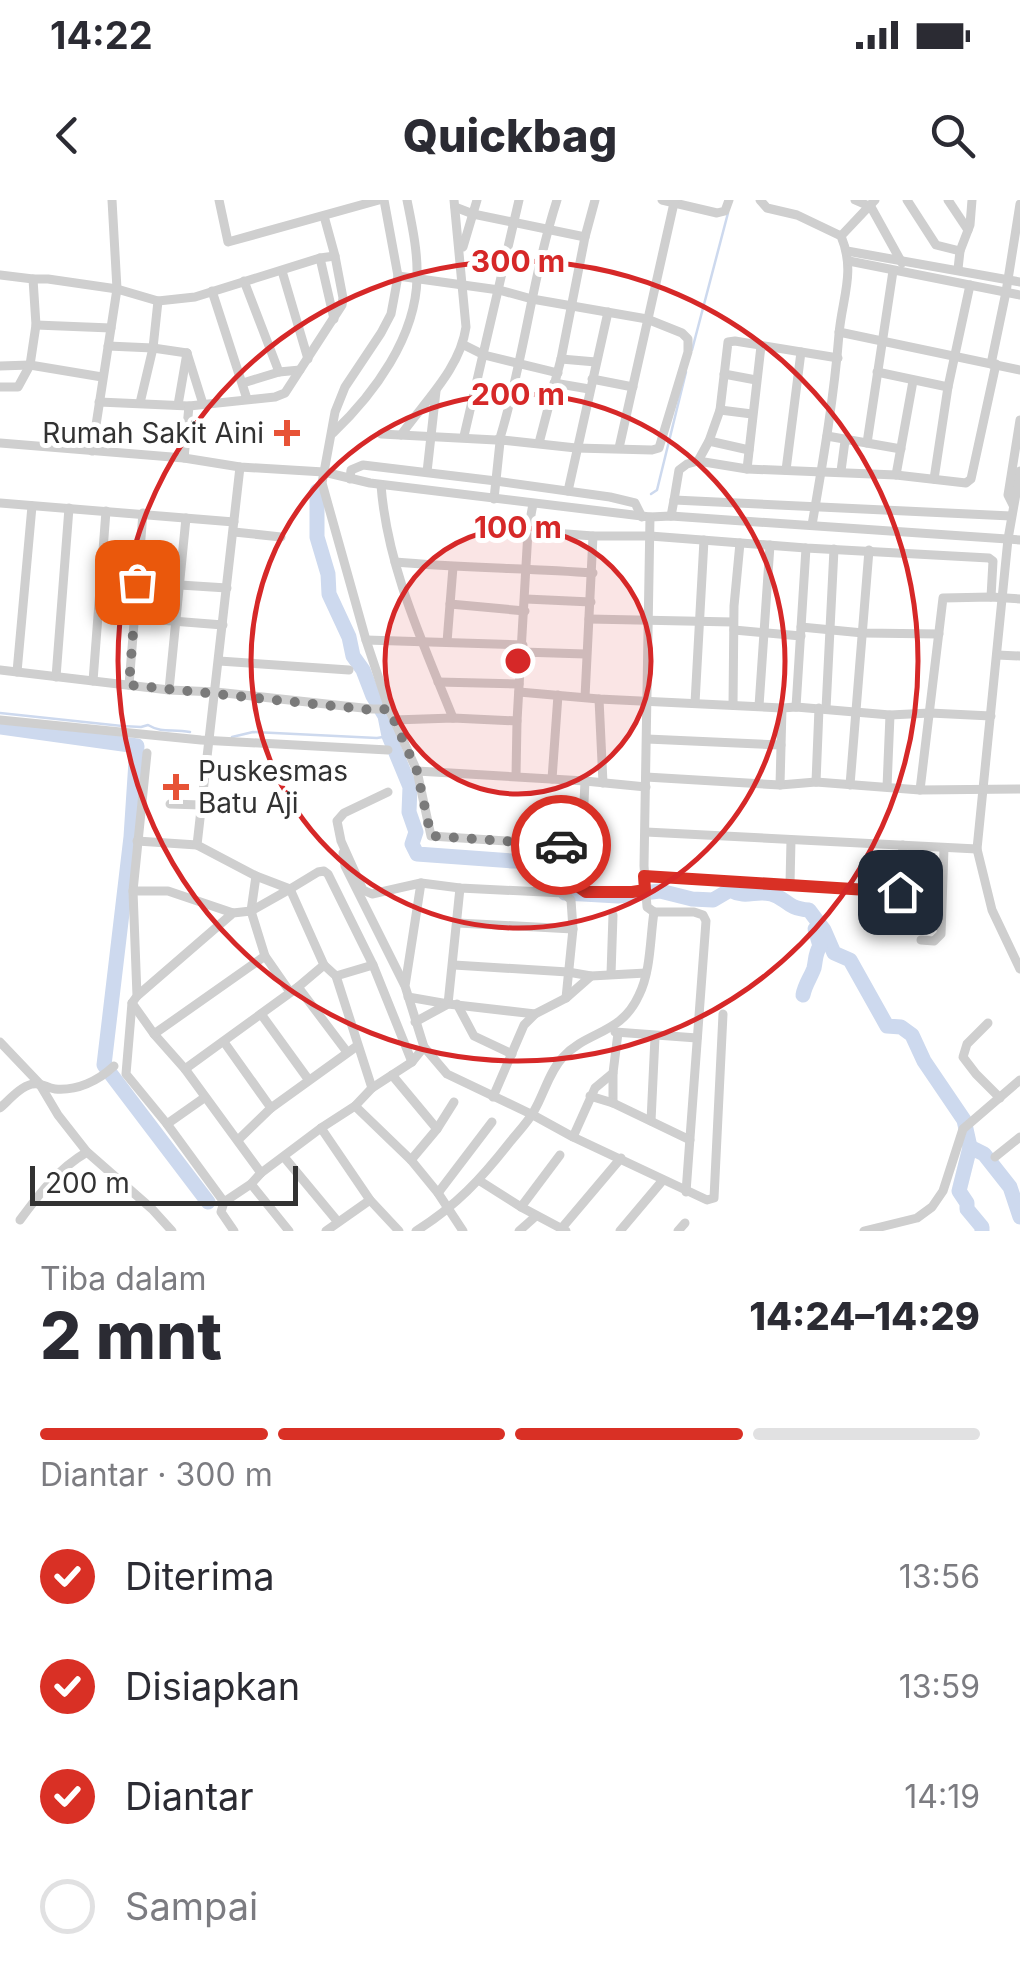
<!DOCTYPE html>
<html lang="id">
<head>
<meta charset="utf-8">
<style>
	body { margin:0; font-family:Inter,sans-serif; background:#f2f2f3; color:#2b2b33; height:100vh; display:flex; flex-direction:column; font-size:38px; white-space:nowrap }
	* { box-sizing:border-box; margin:0 }
	p { font-size:32px; color:#7c7c81 }
	.icon { flex:none; width:55px; height:55px; fill:none; stroke:currentColor; stroke-width:2; stroke-linecap:round; stroke-linejoin:round }
	.map { position:relative; height:1031px; overflow:hidden }
	.sheet { display:flex; flex-direction:column; background:#fff; flex:1 }
	.sheet>* { flex:none }
	.scale { position:absolute; left:30px; bottom:25px; width:268px; box-sizing:border-box; padding-left:10px; border:5px solid #323232; border-top:0; font-size:28px; line-height:35px; white-space:nowrap; color:#323232; -webkit-text-stroke:8px #fff; paint-order:stroke }
	.pin { position:absolute; display:grid; place-items:center; width:85px; height:85px; color:#fff; margin:-42px; border-radius:20px; box-shadow:0 5px 15px #0006 }
	.courier { position:absolute; display:grid; place-items:center; width:100px; height:100px; margin:-50px; border:8px solid #d93025; border-radius:50%; background:#fff; color:#222; box-shadow:0 2px 12px #0007 }
	.summary em { font-style:normal; font-weight:800 }
	.summary div { display:flex; flex-direction:column-reverse }
	.summary { display:flex; align-items:center; justify-content:space-between; height:170px; padding:0 40px }
	h1 { font-size:65px; font-weight:800; line-height:75px }
	.bar { display:grid; grid-template-columns:repeat(4,1fr); gap:15px 10px; align-content:center; height:120px; padding:0 40px }
	.bar i { height:12px; border-radius:8px; background:#e1e1e2 }
	.bar .active { background:#d93025 }
	.bar p { grid-column:span 4 }
	ol { padding:0 40px; list-style:none }
	li { display:flex; align-items:center; gap:30px; height:110px }
	li p { margin-inline-start:auto }
	li .icon { padding:10px; border-radius:50%; background:#d93025; color:#fff; stroke-width:4 }
	li:last-child { color:#7c7c81 }
	li i { width:55px; height:55px; border:5px solid #e1e1e2; border-radius:50% }
	.status { display:flex; justify-content:space-between; align-items:center; height:70px; padding:0 50px; background:#fff; direction:ltr }
	.status svg { height:28px; fill:currentColor }
	header { display:flex; justify-content:space-between; align-items:center; height:130px; padding:0 40px; background:#fff; font-size:45px; font-weight:800 }
	.map>svg:first-child { display:block }
	.lines { fill:none; stroke-linecap:round; stroke-linejoin:round }
	.stream { stroke:#cdd9ee; stroke-width:2.5 }
	.river { stroke:#cdd9ee; stroke-width:15 }
	.minor { stroke:#cfcfcf; stroke-width:9 }
	.done { stroke:#7a7a7a; stroke-width:10; stroke-dasharray:0 18 }
	.route { stroke:#d93025; stroke-width:12 }
	.ring { fill:none; stroke:#d62828; stroke-width:5 }
	.poi-dot { fill:#e75336; stroke:#fff; stroke-width:4 }
	.labels { text-anchor:middle; dominant-baseline:central; stroke-width:10; stroke-linejoin:round; paint-order:stroke }
	.poi-label { font-size:28px; fill:#323232; stroke:#fff; text-anchor:end }
	.centre { fill:#d62828; stroke:#fff; stroke-width:5 }
	.ring-label { font-size:30px; text-anchor:middle; font-weight:bold; fill:#d62828; stroke:#fff; stroke-width:10; stroke-linejoin:round; paint-order:stroke }
</style>
</head>
<body>
<div class="status"><b>14:22</b><svg viewBox="0 0 49 12"><path d="M0 12V9h3v3zM5 12V6h3v6zM10 12V3h3v9zM15 12V0h3v12zM26 1h20v11H26zM47 4h2v5h-2z"/></svg></div>
<header><svg class="icon" aria-label="back" viewBox="0 0 24 24"><path d="M15 5l-7 7 7 7"/></svg>Quickbag<svg class="icon" aria-label="search" viewBox="0 0 24 24"><circle cx="10" cy="10" r="6"/><path d="M15 15l6 6"/></svg></header>
<div class="map">
<svg width="1020" height="1031" viewBox="0 0 1020 1031">
	<rect width="100%" height="100%" fill="#fff"/>
	<g class="lines">
		<!-- stream -->
		<g class="stream">
			<path d="M692,150L728,13"/>
			<path d="M651,294L657,290L686,172"/>
			<path d="M0,513L122,526L141,527L148,525C163,534 173,528 190,532"/>
			<path d="M232,537L253,532L377,538L389,536"/>
		</g>
		<!-- river -->
		<g class="river">
			<path d="M317,291V337L328,374L329,394L349,437L353,456L363,470L373,496L385,516L389,536L410,587L409,612L416,632L412,644L417,654L512,661H550L565,693L618,696L660,691L692,699L713,700L730,690C747,699 754,690 771,694C787,698 785,708 809,710L824,730L834,753L850,760L887,826L901,827L912,835L924,861L964,920L970,947L959,991L967,1003V1009L982,1027V1031"/>
			<path d="M0,527L137,546L131,637L104,865L208,1002"/>
			<path d="M803,795C805,784 811,777 814,768C816,759 815,754 820,746L815,729"/>
			<path d="M970,947L984,954L1010,987L1020,1017"/>
		</g>
		<!-- minor -->
		<g class="minor">
			<path d="M219,0L228,42L379,0"/>
			<path d="M384,0L398,76L394,98L391,114L381,133L345,187L335,212L322,283L366,440L389,509L417,571L431,636L581,646"/>
			<path d="M662,0L717,13L725,11L729,0"/>
			<path d="M760,0L767,8L797,15L841,36C856,72 842,98 839,134C834,198 823,261 812,325"/>
			<path d="M855,0L871,7L902,63"/>
			<path d="M907,0L936,45L960,51"/>
			<path d="M948,0L968,30"/>
			<path d="M455,7L473,14L585,37"/>
			<path d="M841,36L875,0"/>
			<path d="M463,47L477,0"/>
			<path d="M847,51L1020,82"/>
			<path d="M320,58L334,119"/>
			<path d="M849,61L1020,95"/>
			<path d="M958,69L960,51L970,25L972,0"/>
			<path d="M282,71L308,159"/>
			<path d="M0,75L33,79"/>
			<path d="M398,76L499,90L532,99L647,119L682,133L688,139V152L659,248L652,250L576,248L502,240L500,242L494,299"/>
			<path d="M244,81L279,172"/>
			<path d="M212,91L247,199"/>
			<path d="M36,125L111,128"/>
			<path d="M839,132L1020,170"/>
			<path d="M464,145L484,155L558,173"/>
			<path d="M108,146L153,148L187,153"/>
			<path d="M187,153L203,204"/>
			<path d="M561,159L596,162"/>
			<path d="M991,164L1006,92L1020,4"/>
			<path d="M0,166L30,165L102,177"/>
			<path d="M877,172L948,187"/>
			<path d="M724,174L756,180"/>
			<path d="M592,179L633,187"/>
			<path d="M243,183L279,172L300,170"/>
			<path d="M554,183L589,189"/>
			<path d="M0,187H18L30,165L36,125L33,79H48L117,89L158,101L195,97L320,58L335,56"/>
			<path d="M99,202L189,206L275,197L285,193L342,105L343,98L335,56L324,16"/>
			<path d="M140,203L153,148L158,101"/>
			<path d="M178,205L187,153"/>
			<path d="M720,210L752,214"/>
			<path d="M333,233C374,194 416,137 417,78C418,52 412,25 407,0"/>
			<path d="M381,234L496,240L500,238C524,160 532,78 557,0"/>
			<path d="M401,235C425,201 460,169 466,127L454,0"/>
			<path d="M464,236L519,0"/>
			<path d="M827,236L901,249"/>
			<path d="M709,241L749,250"/>
			<path d="M0,243L184,258L240,267L324,272L370,283L650,317L671,316L1020,340"/>
			<path d="M539,243L561,159L585,37L595,0"/>
			<path d="M867,243L893,71"/>
			<path d="M619,248L674,3"/>
			<path d="M92,251L117,89L112,0"/>
			<path d="M184,258L189,206"/>
			<path d="M698,261L747,269L896,275L966,283L971,279L996,164"/>
			<path d="M747,269L761,146"/>
			<path d="M786,270L801,152"/>
			<path d="M841,271L845,241"/>
			<path d="M1020,271L1008,339L977,649L992,710L1020,769"/>
			<path d="M427,272L436,191"/>
			<path d="M896,275L913,181"/>
			<path d="M350,279L351,270L363,265L496,281L610,297L635,303L642,317"/>
			<path d="M934,279L948,187L970,85"/>
			<path d="M381,285C387,366 423,443 453,518"/>
			<path d="M568,291L608,112"/>
			<path d="M674,300L679,270L687,264L698,261L709,241L720,210L728,142L735,141L838,158"/>
			<path d="M0,303L234,322"/>
			<path d="M1013,305L1008,295L1020,220"/>
			<path d="M671,316L674,300L1011,316"/>
			<path d="M528,331L593,336H650L806,348L989,358L993,361L991,397"/>
			<path d="M234,332L281,337"/>
			<path d="M395,362C461,368 527,368 593,373"/>
			<path d="M101,380L227,388"/>
			<path d="M526,399L591,402"/>
			<path d="M450,404L525,411"/>
			<path d="M134,418L223,425"/>
			<path d="M589,419L733,422"/>
			<path d="M801,427L863,433L939,434"/>
			<path d="M734,430L801,436"/>
			<path d="M366,440L523,445"/>
			<path d="M447,442L453,367"/>
			<path d="M522,452L585,454"/>
			<path d="M997,455L1020,456"/>
			<path d="M219,461L349,470"/>
			<path d="M0,470L169,490L216,492L372,509H389"/>
			<path d="M17,472L32,306"/>
			<path d="M56,477L69,308"/>
			<path d="M93,481L106,311"/>
			<path d="M438,482L519,484"/>
			<path d="M129,485L143,313"/>
			<path d="M169,490L186,318"/>
			<path d="M519,492L599,499L782,508L796,507L890,515L930,513L991,516"/>
			<path d="M585,497L593,336"/>
			<path d="M599,499L603,583"/>
			<path d="M695,503L704,340"/>
			<path d="M733,505L734,406L740,343"/>
			<path d="M759,506L770,345"/>
			<path d="M796,507L806,348"/>
			<path d="M826,509L834,349"/>
			<path d="M0,520L201,540L388,550"/>
			<path d="M394,520L453,518L517,521"/>
			<path d="M647,539L781,545"/>
			<path d="M147,553L133,691L137,796L132,803L126,874L167,924L224,1002L221,1012L234,1031"/>
			<path d="M417,571L585,581L646,587"/>
			<path d="M516,576L517,521L528,331L533,304"/>
			<path d="M646,577L780,585L816,582L920,590L1020,589"/>
			<path d="M552,579L558,495"/>
			<path d="M585,581L580,689L586,692H633L645,690"/>
			<path d="M816,582L819,508"/>
			<path d="M780,585L782,508"/>
			<path d="M850,585L869,350"/>
			<path d="M887,587L890,515"/>
			<path d="M920,590L943,398L991,397L1020,399"/>
			<path d="M388,592L344,613L337,621L341,641L363,690L372,694L421,683L460,688L564,693L571,700L573,729L566,798"/>
			<path d="M170,604L201,605"/>
			<path d="M646,632L977,649"/>
			<path d="M137,641L197,645L256,676L290,689L318,672L324,671L328,674L373,765L412,862"/>
			<path d="M197,645L240,267"/>
			<path d="M343,653L345,666L404,784"/>
			<path d="M644,677L900,692"/>
			<path d="M421,683L405,786L424,847L447,874L533,915L573,937L707,1000L714,998L723,814"/>
			<path d="M790,684L791,640"/>
			<path d="M133,691H168L233,713"/>
			<path d="M899,708L903,645"/>
			<path d="M251,711L256,676"/>
			<path d="M654,712H694L703,715L706,721L686,992"/>
			<path d="M458,723L573,729"/>
			<path d="M921,740L934,741L941,734L944,648"/>
			<path d="M324,765L336,776L372,888"/>
			<path d="M454,765L568,772L591,776L646,773"/>
			<path d="M611,774L613,715"/>
			<path d="M336,776L373,765"/>
			<path d="M298,787L347,852"/>
			<path d="M137,796L233,713L251,711L265,756L290,792"/>
			<path d="M408,797L448,804L460,688"/>
			<path d="M132,803L154,834L185,869L261,973"/>
			<path d="M457,804L474,836L512,854"/>
			<path d="M261,814L308,879"/>
			<path d="M415,822L448,804L535,814"/>
			<path d="M988,823L967,844L963,857L976,874L1000,898"/>
			<path d="M615,832L697,838"/>
			<path d="M154,834L265,756"/>
			<path d="M0,842L39,883L58,915L87,952L152,1009L172,1031"/>
			<path d="M224,842L271,908"/>
			<path d="M185,869L298,787L324,765L290,689L251,711"/>
			<path d="M613,873V903"/>
			<path d="M392,875L437,929"/>
			<path d="M590,896L613,903L690,940"/>
			<path d="M493,897L524,825L535,814L566,798L591,776"/>
			<path d="M355,906L411,960L438,993L463,1031"/>
			<path d="M0,908C10,899 20,887 32,884C42,882 46,888 55,889C77,891 98,881 114,866"/>
			<path d="M651,921L655,837"/>
			<path d="M167,924L204,898"/>
			<path d="M321,928L370,1000L399,1031"/>
			<path d="M573,937L595,888L613,873L618,833"/>
			<path d="M238,940L271,908L357,846"/>
			<path d="M284,957L338,1022"/>
			<path d="M995,957L1020,937"/>
			<path d="M411,960L437,929L454,902"/>
			<path d="M480,981L521,1007L566,1031"/>
			<path d="M251,984L289,1031"/>
			<path d="M438,993L492,922"/>
			<path d="M224,1002L251,984L261,973L321,928L355,906L372,888L412,862L424,847"/>
			<path d="M521,1007L560,955"/>
			<path d="M20,1020C40,993 58,969 87,952"/>
			<path d="M561,1029L621,958"/>
			<path d="M326,1031L370,1000"/>
			<path d="M416,1031C456,1006 481,979 510,942C518,932 528,922 534,911C544,894 549,872 563,857C588,830 621,835 639,795C651,771 650,738 654,712L647,707L644,666L650,317"/>
			<path d="M519,1031L536,1016"/>
			<path d="M620,1031L663,980"/>
			<path d="M678,1031L685,1023"/>
			<path d="M864,1031L917,1018L932,1007L943,991L963,929L1020,880"/>
		</g>
	</g>
	<g class="lines">
		<!-- done -->
		<path class="done" d="M137,382L129,485L372,510L389,509L417,571L431,636L561,645"/>
		<!-- route -->
		<path class="route" d="M561,645L581,646L579,687L586,692H632L645,690L644,676L900,692"/>
	</g>
	<!-- distance rings -->
	<circle cx="518" cy="461" r="133" fill="#d62828" fill-opacity=".12"/>
	<g class="ring">
		<circle cx="518" cy="461" r="133"/>
		<circle cx="518" cy="461" r="267"/>
		<circle cx="518" cy="461" r="400"/>
	</g>
	<!-- markers -->
	<g class="poi-dot">
		<path d="M282 218h10v10h10v10h-10v10h-10v-10h-10v-10h10z"/>
		<path d="M171 572h10v10h10v10h-10v10h-10v-10h-10v-10h10z"/>
	</g>
	<g class="labels">
		<!-- poi labels -->
		<g class="poi-label">
			<text x="264" y="233">Rumah Sakit Aini</text>
			<text x="198" y="571" text-anchor="start">Puskesmas<tspan x="198" dy="32">Batu Aji</tspan></text>
		</g>
	</g>
	<circle cx="518" cy="461" r="15" class="centre"/>
	<g class="ring-label">
		<text x="518" y="72">300 m</text>
		<text x="518" y="205">200 m</text>
		<text x="518" y="338">100 m</text>
	</g>
</svg>
<div class="scale">200 m</div>
<div class="pin" style="left:137px;top:382px;background:#ea580c"><svg class="icon" aria-label="bag" viewBox="0 0 24 24"><path d="M5 8h14l-1 12H6zM9 8a3 3 0 0 1 6 0"/></svg></div>
<div class="pin" style="left:900px;top:692px;background:#1f2937"><svg class="icon" aria-label="home" viewBox="0 0 24 24"><path d="M3 11l9-7 9 7M6 9v11h12V9"/></svg></div>
<div class="courier" style="left:561px;top:645px"><svg class="icon" aria-label="car" viewBox="0 0 24 24"><path d="M5 17H2v-5l4-1 3-4h7l3 4 3 1v5h-3M9 17h6M6 11h13"/><circle cx="7" cy="17" r="2"/><circle cx="17" cy="17" r="2"/></svg></div>
</div>
<section class="sheet">
<div class="summary"><div><h1>2 mnt</h1><p>Tiba dalam</p></div><em>14:24–14:29</em></div>
<div class="bar"><i class="active"></i><i class="active"></i><i class="active"></i><i></i><p>Diantar · 300 m</p></div>
<ol>
<li><svg class="icon" aria-label="check" viewBox="0 0 24 24"><path d="M5 12l5 5 9-10"/></svg>Diterima<p>13:56</p></li>
<li><svg class="icon" aria-label="check" viewBox="0 0 24 24"><path d="M5 12l5 5 9-10"/></svg>Disiapkan<p>13:59</p></li>
<li><svg class="icon" aria-label="check" viewBox="0 0 24 24"><path d="M5 12l5 5 9-10"/></svg>Diantar<p>14:19</p></li>
<li><i></i>Sampai</li>
</ol>
</section>
</body>
</html>
